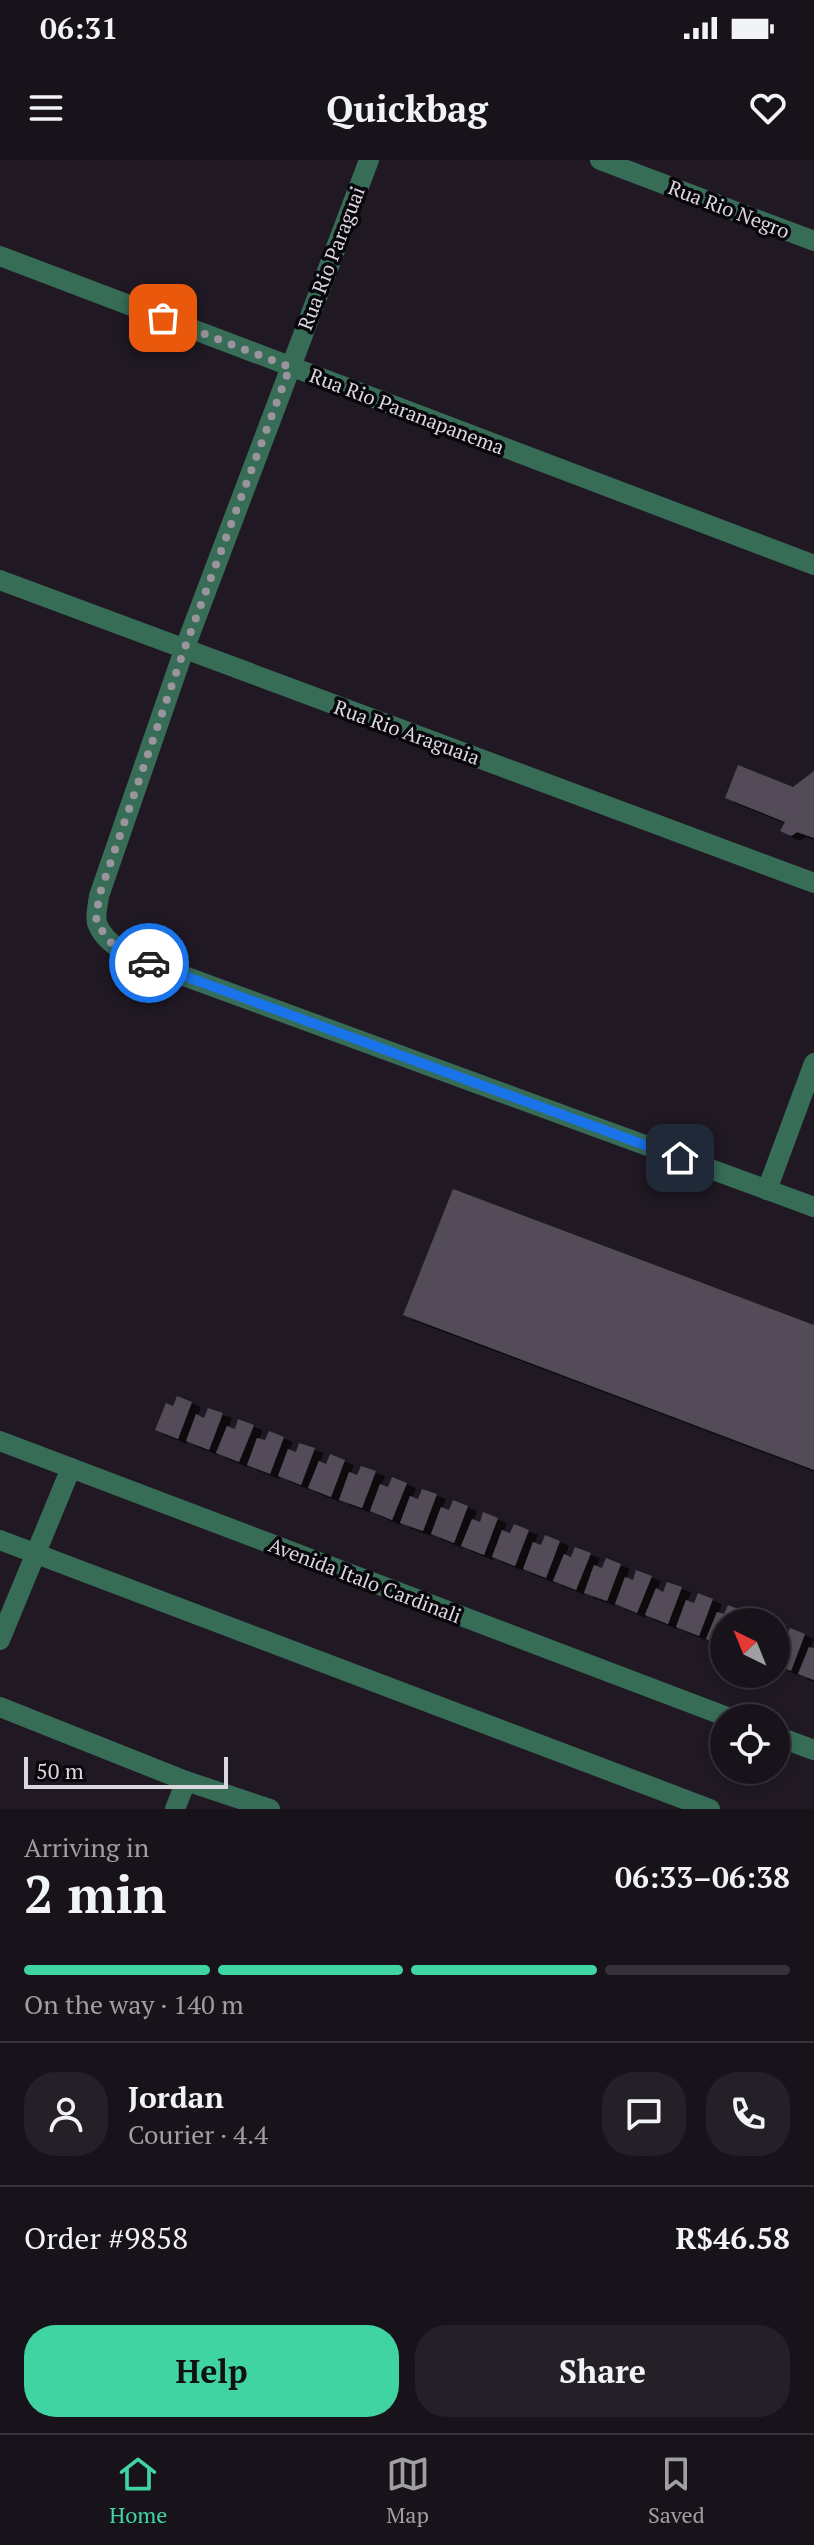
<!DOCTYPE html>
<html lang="en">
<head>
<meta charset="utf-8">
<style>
	body { margin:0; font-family:"PT Serif",serif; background:#252028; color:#f1f3f6; height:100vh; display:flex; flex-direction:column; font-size:30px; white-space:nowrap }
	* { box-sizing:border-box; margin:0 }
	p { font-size:26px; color:#9f9ea3 }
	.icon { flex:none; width:44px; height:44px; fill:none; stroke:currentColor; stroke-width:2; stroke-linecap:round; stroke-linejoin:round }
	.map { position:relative; height:1649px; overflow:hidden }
	.panel { display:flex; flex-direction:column; background:#18131b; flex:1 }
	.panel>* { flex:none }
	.needle { width:52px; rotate:317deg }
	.tools { position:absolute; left:710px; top:1448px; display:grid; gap:16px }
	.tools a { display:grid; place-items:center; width:80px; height:80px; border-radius:50%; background:#18131b; box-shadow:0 4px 12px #0003,0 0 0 2px #36323a; font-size:40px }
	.scale { position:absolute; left:24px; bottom:20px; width:204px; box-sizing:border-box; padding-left:8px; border:4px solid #dbd7df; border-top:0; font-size:22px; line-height:28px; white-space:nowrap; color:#dbd7df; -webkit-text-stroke:6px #08060a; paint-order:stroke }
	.pin { position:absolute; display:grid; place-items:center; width:68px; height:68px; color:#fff; margin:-34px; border-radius:16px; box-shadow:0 4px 12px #0006 }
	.courier { position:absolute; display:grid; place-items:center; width:80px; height:80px; margin:-40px; border:6px solid #1a73e8; border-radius:50%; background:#fff; color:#222; box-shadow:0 2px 10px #0007 }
	.overview em { font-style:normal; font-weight:600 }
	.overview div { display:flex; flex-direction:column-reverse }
	.overview { display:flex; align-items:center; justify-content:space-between; height:136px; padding:0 24px }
	h1 { font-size:52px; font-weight:600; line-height:60px }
	.bar { display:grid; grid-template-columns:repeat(4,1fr); gap:12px 8px; align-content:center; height:96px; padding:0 24px }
	.bar i { height:10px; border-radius:6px; background:#36323a }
	.bar .current { background:#3fd4a2 }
	.bar p { grid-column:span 4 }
	.line { display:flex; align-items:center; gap:20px; padding:0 24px; border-top:2px solid #36323a }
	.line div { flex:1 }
	.round { display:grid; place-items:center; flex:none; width:84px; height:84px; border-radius:32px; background:#252028 }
	.cta { display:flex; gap:16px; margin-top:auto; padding:16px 24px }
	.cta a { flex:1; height:92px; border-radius:32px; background:#3fd4a2; color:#111; font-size:32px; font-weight:600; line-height:92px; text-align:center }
	.cta a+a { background:#252028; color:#f1f3f6 }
	.status { display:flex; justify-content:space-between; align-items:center; height:56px; padding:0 40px; background:#18131b; direction:ltr }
	.status svg { height:22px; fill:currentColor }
	header { display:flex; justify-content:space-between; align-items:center; height:104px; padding:0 24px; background:#18131b; font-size:36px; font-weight:600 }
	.menu { display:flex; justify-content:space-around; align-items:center; height:112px; border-top:2px solid #36323a; background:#18131b; font-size:22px; color:#9f9ea3 }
	.menu a { display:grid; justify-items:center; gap:4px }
	.menu .current { color:#3fd4a2 }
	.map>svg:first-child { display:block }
	.building { fill:#534b58; filter:url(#shadow) }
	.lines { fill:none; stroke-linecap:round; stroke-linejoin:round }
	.minor { stroke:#376c57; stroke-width:20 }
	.done { stroke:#9a949e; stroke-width:8; stroke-dasharray:0 14.4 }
	.route { stroke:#1a73e8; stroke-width:10 }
	.labels { text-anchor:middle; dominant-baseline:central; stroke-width:7; stroke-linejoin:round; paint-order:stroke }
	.street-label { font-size:20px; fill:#dbd7df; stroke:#08060a }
</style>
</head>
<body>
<div class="status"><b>06:31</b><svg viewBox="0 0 49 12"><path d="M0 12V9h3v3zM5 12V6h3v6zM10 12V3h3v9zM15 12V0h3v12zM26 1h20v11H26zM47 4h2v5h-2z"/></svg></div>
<header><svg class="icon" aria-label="menu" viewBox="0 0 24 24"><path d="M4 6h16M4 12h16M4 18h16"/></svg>Quickbag<svg class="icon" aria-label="heart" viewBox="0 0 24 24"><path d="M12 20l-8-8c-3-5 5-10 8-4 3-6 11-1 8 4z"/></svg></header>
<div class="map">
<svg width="814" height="1649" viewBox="0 0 814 1649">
	<defs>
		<filter id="shadow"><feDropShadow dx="9" dy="5" stdDeviation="0" flood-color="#0009"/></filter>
	</defs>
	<rect width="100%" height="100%" fill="#201924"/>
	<!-- building -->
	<g class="building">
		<path d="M738,605L793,627L814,611V678L797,672L791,676L780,671L785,662L725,638Z"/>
		<path d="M453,1029L814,1165V1310L403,1155Z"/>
		<path d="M177,1236L192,1242L178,1279L155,1270L166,1243L173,1246Z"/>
		<path d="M208,1248L223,1253L209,1290L186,1281L196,1254L204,1258Z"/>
		<path d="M238,1259L254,1265L239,1302L216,1293L227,1266L235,1269Z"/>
		<path d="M269,1271L284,1277L270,1314L247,1305L257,1278L265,1280Z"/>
		<path d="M299,1283L315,1288L301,1325L278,1316L288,1289L296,1292Z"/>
		<path d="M330,1294L345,1300L331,1337L308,1328L319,1301L326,1304Z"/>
		<path d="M361,1306L376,1311L362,1348L339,1340L349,1312L357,1315Z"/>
		<path d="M392,1317L407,1323L392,1360L370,1351L380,1324L388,1327Z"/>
		<path d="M422,1329L437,1334L423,1371L400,1363L410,1336L418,1339Z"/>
		<path d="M453,1340L468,1346L454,1383L431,1374L441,1347L449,1350Z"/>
		<path d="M483,1352L498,1358L484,1395L461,1386L472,1359L480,1362Z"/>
		<path d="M514,1364L529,1370L515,1406L492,1397L502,1370L510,1373Z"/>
		<path d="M545,1375L560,1381L546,1418L523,1409L533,1382L541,1385Z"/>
		<path d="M575,1387L591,1393L576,1430L553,1421L564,1394L571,1397Z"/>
		<path d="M606,1398L621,1404L607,1441L584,1433L594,1405L602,1408Z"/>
		<path d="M636,1410L652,1416L637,1453L615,1444L625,1417L633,1420Z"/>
		<path d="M667,1422L682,1427L668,1464L645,1455L656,1428L663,1432Z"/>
		<path d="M698,1433L713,1439L699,1476L676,1467L686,1440L694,1443Z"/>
		<path d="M728,1445L744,1451L739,1462H724V1486L706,1479L717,1452L724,1454Z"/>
		<path d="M790,1468L805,1474L791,1511L776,1505V1481L778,1475L786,1478Z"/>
		<path d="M809,1487L814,1488V1520L798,1514Z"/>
	</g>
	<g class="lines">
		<!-- minor -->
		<g class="minor">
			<path d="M369,0L184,490L99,736C98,744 95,756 97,763C105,786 134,797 154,805L814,1047"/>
			<path d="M600,0L814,81"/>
			<path d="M0,96L814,405"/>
			<path d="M0,420L814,723"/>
			<path d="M767,1030L814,903"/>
			<path d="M0,1281L730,1558"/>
			<path d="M0,1380L710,1649"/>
			<path d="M0,1480L71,1308"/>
			<path d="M0,1547L186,1621L270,1649"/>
			<path d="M776,1576L814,1590"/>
			<path d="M175,1649L186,1621"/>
		</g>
	</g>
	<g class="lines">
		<!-- done -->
		<path class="done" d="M149,803L110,782L96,762L99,736L184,490L290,207L163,158"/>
		<!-- route -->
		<path class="route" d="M149,803L680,998"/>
	</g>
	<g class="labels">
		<!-- street labels -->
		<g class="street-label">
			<text transform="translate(729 49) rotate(21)">Rua Rio Negro</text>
			<text transform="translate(331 98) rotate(-69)">Rua Rio Paraguai</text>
			<text transform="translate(407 251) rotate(21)">Rua Rio Paranapanema</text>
			<text transform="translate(407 572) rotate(20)">Rua Rio Araguaia</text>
			<text transform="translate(365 1420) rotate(21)">Avenida Italo Cardinali</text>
		</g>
	</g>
</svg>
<div class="tools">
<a><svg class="needle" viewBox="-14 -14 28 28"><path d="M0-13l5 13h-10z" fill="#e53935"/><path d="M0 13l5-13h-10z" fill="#9f9ea3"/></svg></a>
<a><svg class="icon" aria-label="locate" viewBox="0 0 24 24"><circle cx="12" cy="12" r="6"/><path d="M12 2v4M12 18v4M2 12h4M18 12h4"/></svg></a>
</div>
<div class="scale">50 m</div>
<div class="pin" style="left:163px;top:158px;background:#ea580c"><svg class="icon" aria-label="bag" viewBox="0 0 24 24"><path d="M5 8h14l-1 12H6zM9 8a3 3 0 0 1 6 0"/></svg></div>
<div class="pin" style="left:680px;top:998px;background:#1f2937"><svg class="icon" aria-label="home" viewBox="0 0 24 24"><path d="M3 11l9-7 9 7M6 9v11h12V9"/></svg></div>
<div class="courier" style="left:149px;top:803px"><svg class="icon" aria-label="car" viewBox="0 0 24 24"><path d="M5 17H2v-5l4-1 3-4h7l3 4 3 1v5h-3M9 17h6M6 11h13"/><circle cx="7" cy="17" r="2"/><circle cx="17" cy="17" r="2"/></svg></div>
</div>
<section class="panel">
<div class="overview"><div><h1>2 min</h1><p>Arriving in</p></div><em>06:33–06:38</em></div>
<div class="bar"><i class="current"></i><i class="current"></i><i class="current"></i><i></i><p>On the way · 140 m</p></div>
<div class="line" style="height:144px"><a class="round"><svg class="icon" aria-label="person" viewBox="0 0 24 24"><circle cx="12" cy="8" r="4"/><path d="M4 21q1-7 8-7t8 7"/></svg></a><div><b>Jordan</b><p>Courier · 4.4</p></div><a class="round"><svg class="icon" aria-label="chat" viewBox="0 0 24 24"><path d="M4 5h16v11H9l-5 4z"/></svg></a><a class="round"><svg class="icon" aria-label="phone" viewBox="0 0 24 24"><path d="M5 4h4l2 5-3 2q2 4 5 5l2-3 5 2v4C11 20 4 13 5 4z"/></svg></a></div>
<div class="line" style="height:104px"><div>Order #9858</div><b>R$46.58</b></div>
<div class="cta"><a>Help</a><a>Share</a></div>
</section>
<nav class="menu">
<a class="current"><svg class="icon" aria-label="home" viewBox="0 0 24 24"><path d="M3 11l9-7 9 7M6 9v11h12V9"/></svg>Home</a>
<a><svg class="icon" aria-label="map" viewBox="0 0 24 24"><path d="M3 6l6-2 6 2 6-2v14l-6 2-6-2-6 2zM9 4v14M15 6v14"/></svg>Map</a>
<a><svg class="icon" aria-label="saved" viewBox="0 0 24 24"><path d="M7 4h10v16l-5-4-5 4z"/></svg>Saved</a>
</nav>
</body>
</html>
